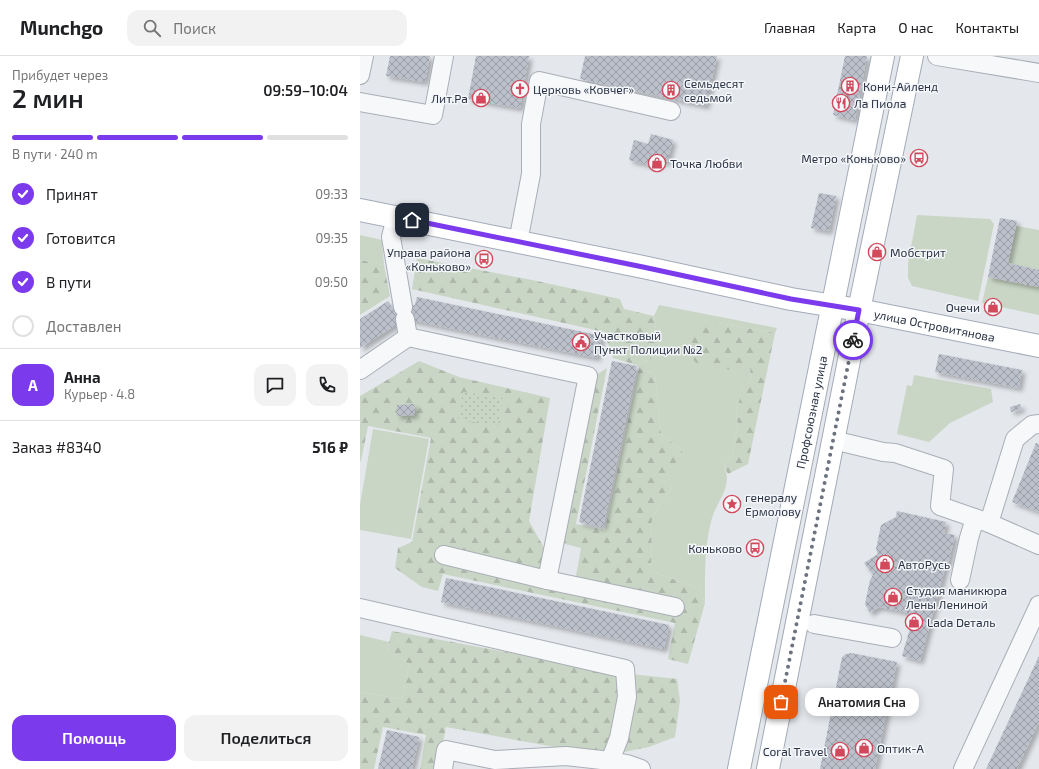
<!DOCTYPE html>
<html lang="ru">
<head>
<meta charset="utf-8">
<style>
	body { margin:0; font-family:"Exo 2",sans-serif; background:#f2f2f2; color:#202124; height:100vh; display:flex; flex-direction:column; font-size:15px; white-space:nowrap }
	* { box-sizing:border-box; margin:0 }
	p { font-size:13px; color:#757577 }
	.icon { flex:none; width:22px; height:22px; fill:none; stroke:currentColor; stroke-width:2; stroke-linecap:round; stroke-linejoin:round }
	.map { position:relative; flex:1; overflow:hidden }
	.panel { display:flex; flex-direction:column; background:#fff; width:360px }
	.panel>* { flex:none }
	.pin { position:absolute; display:grid; place-items:center; width:34px; height:34px; color:#fff; margin:-17px; border-radius:8px; box-shadow:0 2px 6px #0006 }
	.courier { position:absolute; display:grid; place-items:center; width:40px; height:40px; margin:-20px; border:3px solid #7c3aed; border-radius:50%; background:#fff; color:#222; box-shadow:0 1px 5px #0007 }
	.bubble { position:absolute; height:28px; border-radius:12px; background:#fff; box-shadow:0 2px 10px #0003; font-size:13px; font-weight:600; line-height:28px; text-align:center }
	.headline em { font-style:normal; font-weight:600 }
	.headline div { display:flex; flex-direction:column-reverse }
	.headline { display:flex; align-items:center; justify-content:space-between; height:68px; padding:0 12px }
	h1 { font-size:26px; font-weight:600; line-height:30px }
	.bar { display:grid; grid-template-columns:repeat(4,1fr); gap:6px 4px; align-content:center; height:48px; padding:0 12px }
	.bar i { height:5px; border-radius:3px; background:#e0e0e0 }
	.bar .current { background:#7c3aed }
	.bar p { grid-column:span 4 }
	.line { display:flex; align-items:center; gap:10px; padding:0 12px; border-top:1px solid #e0e0e0 }
	.line div { flex:1 }
	.round { display:grid; place-items:center; flex:none; width:42px; height:42px; border-radius:12px; background:#f2f2f2 }
	ol { padding:0 12px; list-style:none }
	li { display:flex; align-items:center; gap:12px; height:44px }
	li p { margin-inline-start:auto }
	li .icon { padding:4px; border-radius:50%; background:#7c3aed; color:#fff; stroke-width:4 }
	li:last-child { color:#757577 }
	li i { width:22px; height:22px; border:2px solid #e0e0e0; border-radius:50% }
	.primary-button { display:flex; gap:8px; margin-top:auto; padding:8px 12px }
	.primary-button a { flex:1; height:46px; border-radius:12px; background:#7c3aed; color:#fff; font-size:16px; font-weight:600; line-height:46px; text-align:center }
	.primary-button a+a { background:#f2f2f2; color:#202124 }
	header { display:flex; align-items:center; gap:24px; box-sizing:border-box; height:56px; padding:0 20px; background:#fff; border-bottom:1px solid #e0e0e0 }
	header strong { font-size:19px }
	nav { display:flex; gap:22px; margin-inline-start:auto; font-size:14px }
	.search { width:280px; height:36px; background:#f2f2f2; display:flex; align-items:center; gap:10px; box-sizing:border-box; padding:0 14px; border-radius:12px; color:#757577; font-size:15px }
	main { display:flex; flex:1; min-height:0 }
	.map>svg:first-child { display:block }
	.green { fill:#c9d6c5 }
	.forest { fill:url(#forest-firs) }
	.park { fill:url(#park-dots) }
	.building { fill:url(#building-cross-hatch); filter:url(#shadow) }
	.lines { fill:none; stroke-linecap:round; stroke-linejoin:round }
	.minor-casing { stroke:#a9aeb7; stroke-width:20 }
	.major-casing { stroke:#a3abb8; stroke-width:24 }
	.minor { stroke:#f7f8fa; stroke-width:18 }
	.major { stroke:#fff; stroke-width:22 }
	.done { stroke:#6c737f; stroke-width:4; stroke-dasharray:0 7.2 }
	.route { stroke:#7c3aed; stroke-width:5 }
	.labels { text-anchor:middle; dominant-baseline:central; stroke-width:3; stroke-linejoin:round; paint-order:stroke }
	.poi-label { font-size:12px; fill:#2b3445; stroke:#f4f6f9; text-anchor:start }
	.street-label { font-size:12px; fill:#2b3445; stroke:#f4f6f9 }
</style>
</head>
<body>
<header>
<strong>Munchgo</strong>
<div class="search"><svg class="icon" aria-label="search" viewBox="0 0 24 24"><circle cx="10" cy="10" r="6"/><path d="M15 15l6 6"/></svg>Поиск</div>
<nav><a>Главная</a><a>Карта</a><a>О нас</a><a>Контакты</a></nav>
</header>
<main>
<section class="panel">
<div class="headline"><div><h1>2 мин</h1><p>Прибудет через</p></div><em>09:59–10:04</em></div>
<div class="bar"><i class="current"></i><i class="current"></i><i class="current"></i><i></i><p>В пути · 240 m</p></div>
<ol>
<li><svg class="icon" aria-label="check" viewBox="0 0 24 24"><path d="M5 12l5 5 9-10"/></svg>Принят<p>09:33</p></li>
<li><svg class="icon" aria-label="check" viewBox="0 0 24 24"><path d="M5 12l5 5 9-10"/></svg>Готовится<p>09:35</p></li>
<li><svg class="icon" aria-label="check" viewBox="0 0 24 24"><path d="M5 12l5 5 9-10"/></svg>В пути<p>09:50</p></li>
<li><i></i>Доставлен</li>
</ol>
<div class="line" style="height:72px"><b class="round" style="background:#7c3aed;color:#fff">А</b><div><b>Анна</b><p>Курьер · 4.8</p></div><a class="round"><svg class="icon" aria-label="chat" viewBox="0 0 24 24"><path d="M4 5h16v11H9l-5 4z"/></svg></a><a class="round"><svg class="icon" aria-label="phone" viewBox="0 0 24 24"><path d="M5 4h4l2 5-3 2q2 4 5 5l2-3 5 2v4C11 20 4 13 5 4z"/></svg></a></div>
<div class="line" style="height:52px"><div>Заказ #8340</div><b>516 ₽</b></div>
<div class="primary-button"><a>Помощь</a><a>Поделиться</a></div>
</section>
<div class="map">
<svg width="679" height="713" viewBox="0 0 679 713">
	<defs>
		<pattern id="forest-firs" width="22" height="20" patternUnits="userSpaceOnUse"><rect width="22" height="20" fill="#c9d6c5"/><path d="M5 1l3.5 6h-7zM16 11l3.5 6h-7z" fill="#adb8ab"/></pattern>
		<pattern id="park-dots" width="8" height="8" patternUnits="userSpaceOnUse"><rect width="8" height="8" fill="#c9d6c5"/><path d="M2 2h.1M6 6h.1" fill="none" stroke="#adb8ab" stroke-width="1.8" stroke-linecap="round"/></pattern>
		<pattern id="building-cross-hatch" width="8" height="8" patternUnits="userSpaceOnUse"><rect width="8" height="8" fill="#bbc0ca"/><path d="M0 0l8 8M0 8l8-8" fill="none" stroke="#989da6"/></pattern>
		<filter id="shadow"><feDropShadow dx="3.5" dy="3.5" stdDeviation="2" flood-color="#0004"/></filter>
	</defs>
	<rect width="100%" height="100%" fill="#e4e7ec"/>
	<!-- green -->
	<g class="green">
		<path d="M557,159L630,163L634,168L618,245L552,230L548,222V207Z"/>
		<path d="M656,170L679,174V214L648,207Z"/>
		<path d="M0,179L22,184L24,209L0,204Z"/>
		<path d="M628,221L679,231V259L622,247Z"/>
		<path d="M299,249L417,272L415,277L352,266L390,310L391,324L382,332L376,358L378,368L372,400L364,410C373,431 358,443 352,462C344,490 345,519 345,547L340,533L291,515L292,461L312,432L308,418L322,395L301,378L295,318L279,312L277,309L300,299L294,260Z"/>
		<path d="M554,319L631,333L633,346L590,367L569,386L537,378L547,329L552,330Z"/>
		<path d="M13,373L69,383L51,483L0,474V449Z"/>
		<path d="M0,579L29,586L27,594L49,608L42,643L0,636Z"/>
	</g>
	<!-- forest -->
	<g class="forest">
		<path d="M57,202L172,224L260,243L264,253L294,260L300,299L277,309L253,302L244,276L52,233Z"/>
		<path d="M0,204L24,209L30,240L0,259Z"/>
		<path d="M352,266L415,277L388,408L368,418L364,410L372,400L378,368L376,358L382,332L391,324L390,311L371,314L336,307L324,292V278Z"/>
		<path d="M59,305L99,321L190,342L169,465L188,499L187,524L214,532L221,492L197,486L231,322L247,312L216,468L245,474L279,312L295,318L301,378L322,395L324,411L308,418L312,432L292,461L291,515L340,533L345,547L328,608L308,603L315,567L83,518L78,535L62,531L35,512L38,492L52,486L71,382L8,370L1,405H0V340Z"/>
		<path d="M32,575L261,617L317,623L320,645L315,681L289,691L244,700L86,671L78,713H60L66,679L23,671L14,713H0V636L42,643L49,608L27,594Z"/>
	</g>
	<!-- park -->
	<path class="park" d="M103,336L143,342L138,370L98,364Z"/>
	<!-- building -->
	<g class="building">
		<path d="M30,0H70L65,26L26,20Z"/>
		<path d="M116,0H169L160,52L108,43Z"/>
		<path d="M225,0H357L346,50L220,23Z"/>
		<path d="M485,0H507L495,64L473,59Z"/>
		<path d="M291,78L313,84L307,107L300,105L299,111L269,104L274,84L288,88Z"/>
		<path d="M459,137L476,140L469,175L451,172Z"/>
		<path d="M640,162L657,165L648,207L679,214V231L628,221Z"/>
		<path d="M57,241L242,280L237,302L45,263L0,292V263L28,245L34,253L55,249Z"/>
		<path d="M579,298L662,314L659,332L575,316Z"/>
		<path d="M252,305L277,310L243,471L219,466Z"/>
		<path d="M54,348L55,359L37,360V349Z"/>
		<path d="M660,348L662,353L651,356L650,351Z"/>
		<path d="M676,387L679,388V456L652,446Z"/>
		<path d="M537,455L586,466L584,477L595,479L588,509H586L560,605L542,600L554,558L519,551L510,557L505,548L510,524L513,519L504,507L518,498L516,493L521,469L536,461Z"/>
		<path d="M86,522L309,569L304,593L81,546Z"/>
		<path d="M491,597L537,606L515,713H460L482,601L486,598Z"/>
		<path d="M679,600V666L657,713H626Z"/>
		<path d="M27,674L59,681L52,713H18Z"/>
	</g>
	<g class="lines">
		<defs>
			<g id="minor">
				<path d="M577,0L679,17"/>
				<path d="M0,19L4,0"/>
				<path d="M0,46L73,59L84,0"/>
				<path d="M36,161L31,181L43,251"/>
				<path d="M158,186L171,118V68L179,25L311,55"/>
				<path d="M48,281L228,320L187,524L84,499"/>
				<path d="M0,314L48,281L45,263"/>
				<path d="M679,368L672,369L655,383L629,467L679,489"/>
				<path d="M473,384L523,396L535,397L584,413L580,450L629,467"/>
				<path d="M187,524L315,551"/>
				<path d="M600,524L609,482L615,462"/>
				<path d="M0,552L265,613L267,641L259,682L250,705L267,708L281,713"/>
				<path d="M454,568L532,582"/>
				<path d="M83,713L86,694L135,704L206,700L250,705"/>
				<path d="M603,713L679,549"/>
			</g>
			<g id="major">
				<path id="s1" d="M0,154L283,211L431,243L499,254L679,290"/>
				<path id="s2" d="M379,713L523,0"/>
				<path d="M408,713L499,254L552,0"/>
			</g>
		</defs>
		<!-- minor casing -->
		<use href="#minor" class="minor-casing"/>
		<!-- major casing -->
		<use href="#major" class="major-casing"/>
		<!-- minor -->
		<use href="#minor" class="minor"/>
		<!-- major -->
		<use href="#major" class="major"/>
	</g>
	<g class="lines">
		<!-- done -->
		<path class="done" d="M421,646L493,284"/>
		<!-- route -->
		<path class="route" d="M52,164L283,211L431,243L499,254L493,284"/>
	</g>
	<!-- icons -->
	<defs>
		<symbol id="building-ring" viewBox="-11 -11 22 22"><circle r="9.5" fill="#f4f6f9" stroke="#d1495b" stroke-width="1.5"/><path d="M-4-6H4V6H1V3H-1V6H-4ZM-2.5-4.3h1.7v1.8h-1.7ZM.8-4.3h1.7v1.8H.8ZM-2.5-1h1.7V.8h-1.7ZM.8-1h1.7V.8H.8Z" fill="#d1495b"/></symbol>
		<symbol id="church-ring" viewBox="-11 -11 22 22"><circle r="9.5" fill="#f4f6f9" stroke="#d1495b" stroke-width="1.5"/><path d="M-1.2-6h2.4v3.5h3.3v2.4h-3.3V6h-2.4V-.1h-3.3v-2.4h3.3Z" fill="#d1495b"/></symbol>
		<symbol id="shop-ring" viewBox="-11 -11 22 22"><circle r="9.5" fill="#f4f6f9" stroke="#d1495b" stroke-width="1.5"/><path d="M-5-2.5h2.3a2.7 3.5 0 0 1 5.4 0H5L5.5 6h-11ZM-1.5-2.5h3a1.5 2.3 0 0 0-3 0Z" fill="#d1495b"/></symbol>
		<symbol id="restaurant-ring" viewBox="-11 -11 22 22"><circle r="9.5" fill="#f4f6f9" stroke="#d1495b" stroke-width="1.5"/><path d="M-5-6h1v4h1v-4h1v4h1v-4h1v5L-1.5 .5V6h-2V.5L-5-1ZM5-6V6H3V1.5H1.5Q1.5-4 5-6Z" fill="#d1495b"/></symbol>
		<symbol id="bus-ring" viewBox="-11 -11 22 22"><circle r="9.5" fill="#f4f6f9" stroke="#d1495b" stroke-width="1.5"/><path d="M-5-6H5V4H4V6H2V4H-2V6H-4V4H-5ZM-3.5-4V0h7V-4ZM-3.5 1.2v1.5H-2V1.2ZM2 1.2v1.5H3.5V1.2Z" fill="#d1495b"/></symbol>
		<symbol id="civic-ring" viewBox="-11 -11 22 22"><circle r="9.5" fill="#f4f6f9" stroke="#d1495b" stroke-width="1.5"/><path d="M-.6-6.5H3V-4.5H.6V-3L4-1V1h2V6H-6V1h2V-1L-.6-3ZM-1.2 2.5V6h2.4V2.5Z" fill="#d1495b"/></symbol>
		<symbol id="sight-ring" viewBox="-11 -11 22 22"><circle r="9.5" fill="#f4f6f9" stroke="#d1495b" stroke-width="1.5"/><path d="M0-6L1.8-2.2L6-1.7L2.9 1.2L3.7 5.4L0 3.3L-3.7 5.4L-2.9 1.2L-6-1.7L-1.8-2.2Z" fill="#d1495b"/></symbol>
	</defs>
	<g fill-rule="evenodd">
		<use href="#building-ring" x="480" y="20" width="20" height="20"/>
		<use href="#church-ring" x="150" y="23" width="20" height="20"/>
		<use href="#building-ring" x="301" y="24" width="20" height="20"/>
		<use href="#shop-ring" x="111" y="32" width="20" height="20"/>
		<use href="#restaurant-ring" x="471" y="37" width="20" height="20"/>
		<use href="#bus-ring" x="549" y="92" width="20" height="20"/>
		<use href="#shop-ring" x="287" y="97" width="20" height="20"/>
		<use href="#shop-ring" x="507" y="186" width="20" height="20"/>
		<use href="#bus-ring" x="114" y="193" width="20" height="20"/>
		<use href="#shop-ring" x="623" y="241" width="20" height="20"/>
		<use href="#civic-ring" x="211" y="276" width="20" height="20"/>
		<use href="#sight-ring" x="362" y="438" width="20" height="20"/>
		<use href="#bus-ring" x="385" y="482" width="20" height="20"/>
		<use href="#shop-ring" x="515" y="498" width="20" height="20"/>
		<use href="#shop-ring" x="523" y="531" width="20" height="20"/>
		<use href="#shop-ring" x="544" y="556" width="20" height="20"/>
		<use href="#shop-ring" x="494" y="682" width="20" height="20"/>
		<use href="#shop-ring" x="470" y="685" width="20" height="20"/>
	</g>
	<g class="labels">
		<!-- poi labels -->
		<g class="poi-label">
			<text x="324" y="27">Семьдесят<tspan x="324" dy="14">седьмой</tspan></text>
			<text x="503" y="30">Кони-Айленд</text>
			<text x="173" y="33">Церковь «Ковчег»</text>
			<text x="108" y="42" text-anchor="end">Лит.Ра</text>
			<text x="494" y="47">Ла Пиола</text>
			<text x="546" y="102" text-anchor="end">Метро «Коньково»</text>
			<text x="310" y="107">Точка Любви</text>
			<text x="111" y="196" text-anchor="end">Управа района<tspan x="111" dy="14">«Коньково»</tspan></text>
			<text x="530" y="196">Мобстрит</text>
			<text x="620" y="251" text-anchor="end">Очечи</text>
			<text x="234" y="279">Участковый<tspan x="234" dy="14">Пункт Полиции №2</tspan></text>
			<text x="385" y="441">генералу<tspan x="385" dy="14">Ермолову</tspan></text>
			<text x="382" y="492" text-anchor="end">Коньково</text>
			<text x="538" y="508">АвтоРусь</text>
			<text x="546" y="534">Студия маникюра<tspan x="546" dy="14">Лены Лениной</tspan></text>
			<text x="567" y="566">Lada Dеталь</text>
			<text x="517" y="692">Оптик-А</text>
			<text x="467" y="695" text-anchor="end">Coral Travel</text>
		</g>
		<!-- street labels -->
		<g class="street-label">
			<text stroke="none"><textPath href="#s1" startOffset="586">улица Островитянова</textPath></text>
			<text stroke="none"><textPath href="#s2" startOffset="364">Профсоюзная улица</textPath></text>
		</g>
	</g>
</svg>
<div class="pin" style="left:421px;top:646px;background:#ea580c"><svg class="icon" aria-label="bag" viewBox="0 0 24 24"><path d="M5 8h14l-1 12H6zM9 8a3 3 0 0 1 6 0"/></svg></div>
<div class="pin" style="left:52px;top:164px;background:#1f2937"><svg class="icon" aria-label="home" viewBox="0 0 24 24"><path d="M3 11l9-7 9 7M6 9v11h12V9"/></svg></div>
<div class="courier" style="left:493px;top:284px"><svg class="icon" aria-label="bike" viewBox="0 0 24 24"><circle cx="6" cy="16" r="4"/><circle cx="18" cy="16" r="4"/><path d="M6 16l4-8h5l3 8M10 8l3 8H6M13 5h3"/></svg></div>
<div class="bubble" style="left:445px;top:632px;width:114px">Анатомия Сна</div>
</div>
</main>
</body>
</html>
